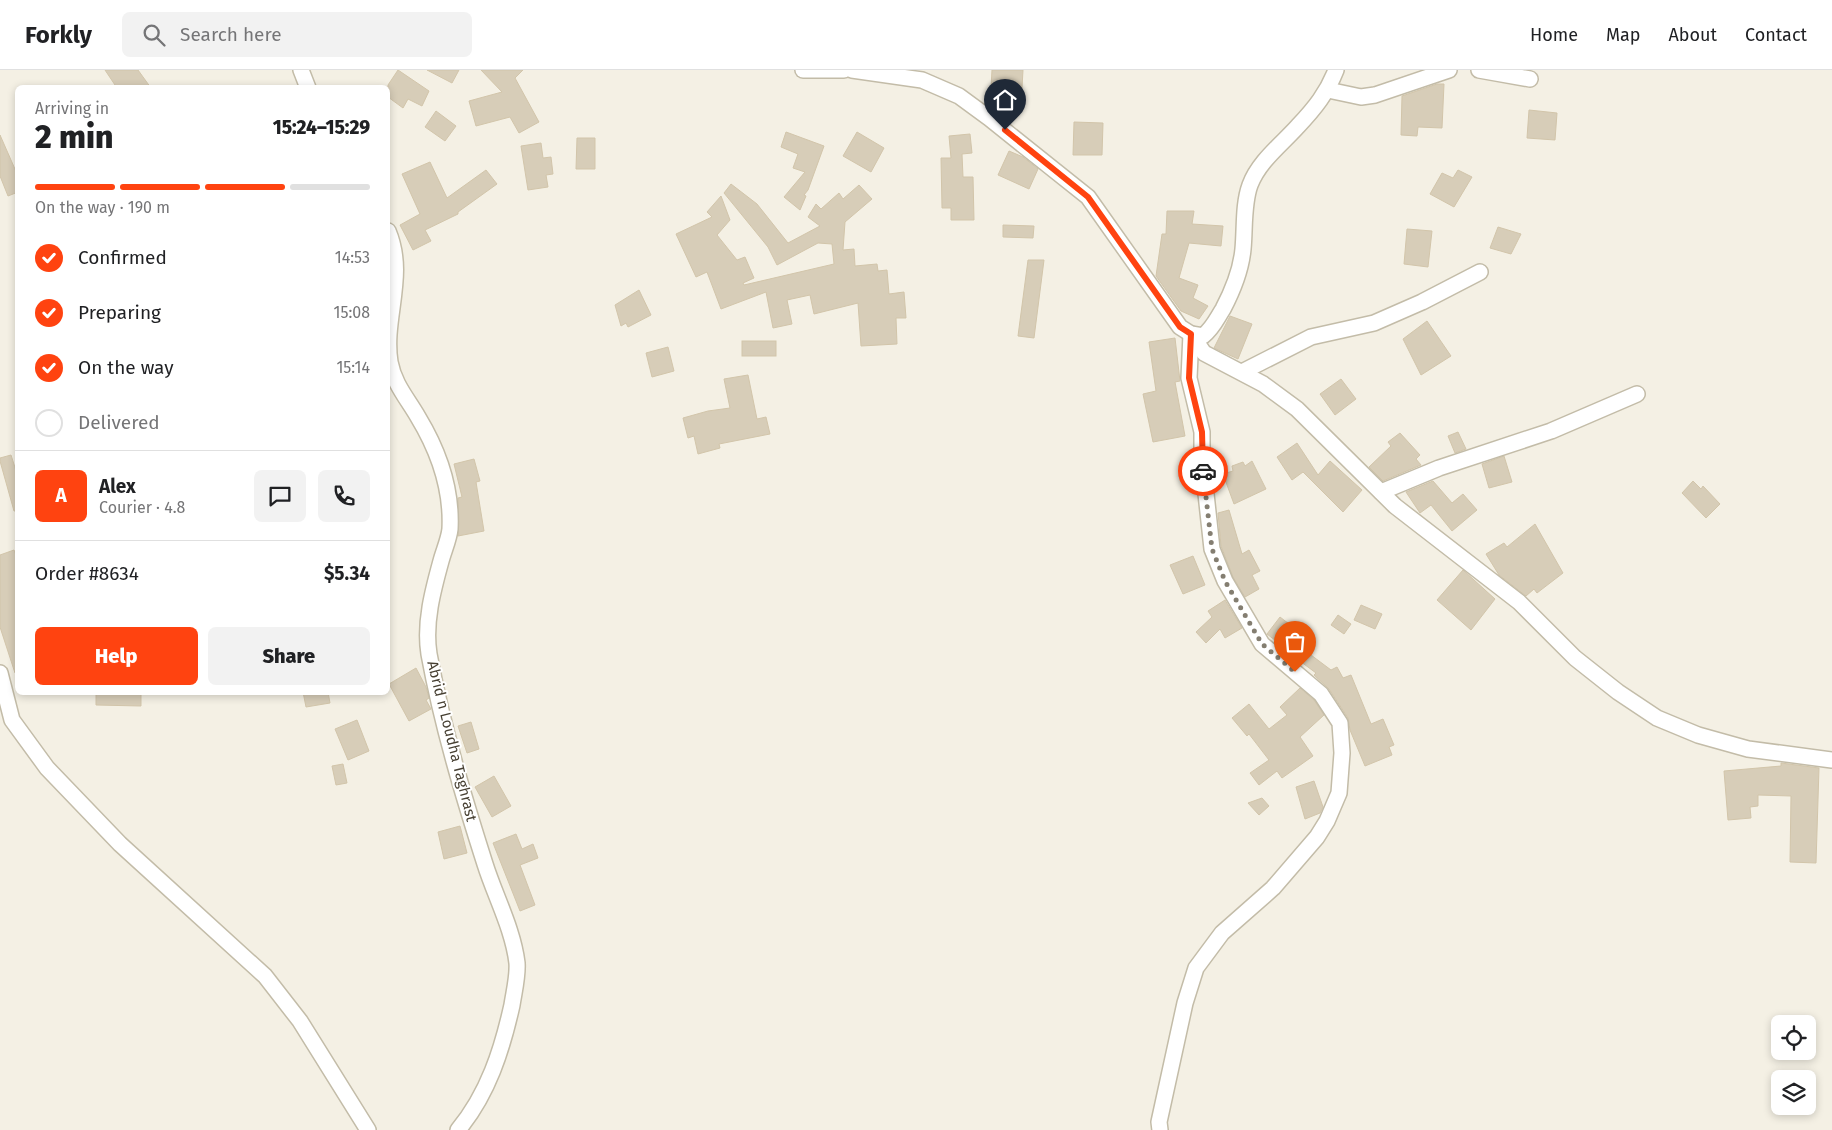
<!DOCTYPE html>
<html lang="en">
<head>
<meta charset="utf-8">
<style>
	body { margin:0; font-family:"Fira Sans",sans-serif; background:#f2f2f2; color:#202124; height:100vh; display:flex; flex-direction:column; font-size:19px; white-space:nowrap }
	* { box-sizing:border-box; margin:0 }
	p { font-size:16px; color:#757577 }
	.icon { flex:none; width:28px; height:28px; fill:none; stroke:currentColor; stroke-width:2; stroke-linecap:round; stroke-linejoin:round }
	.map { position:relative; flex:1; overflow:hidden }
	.panel { position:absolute; left:15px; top:15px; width:375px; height:610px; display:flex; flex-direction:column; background:#fff; border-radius:8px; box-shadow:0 2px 8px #0003 }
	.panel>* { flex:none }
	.buttons { position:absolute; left:1771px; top:945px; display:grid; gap:10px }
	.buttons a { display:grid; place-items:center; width:45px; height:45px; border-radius:8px; background:#fff; box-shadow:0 2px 8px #0003; font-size:25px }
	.pin { position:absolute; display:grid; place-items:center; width:42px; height:42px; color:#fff; margin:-51px -21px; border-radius:50% 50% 50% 0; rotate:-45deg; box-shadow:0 0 5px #0007 }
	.pin .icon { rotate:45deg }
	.courier { position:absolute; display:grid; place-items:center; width:50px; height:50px; margin:-25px; border:4px solid #ff4310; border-radius:50%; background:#fff; color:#222; box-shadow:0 1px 6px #0007 }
	.head em { font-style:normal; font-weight:800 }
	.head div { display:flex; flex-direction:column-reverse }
	.head { display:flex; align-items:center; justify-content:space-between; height:85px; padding:0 20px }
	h1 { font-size:32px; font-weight:800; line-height:38px }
	.bar { display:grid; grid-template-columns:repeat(4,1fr); gap:8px 5px; align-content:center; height:60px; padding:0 20px }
	.bar i { height:6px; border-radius:4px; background:#e0e0e0 }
	.bar .active { background:#ff4310 }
	.bar p { grid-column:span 4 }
	.line { display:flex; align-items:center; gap:12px; padding:0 20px; border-top:1px solid #e0e0e0 }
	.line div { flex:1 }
	.round { display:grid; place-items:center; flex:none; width:52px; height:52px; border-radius:8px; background:#f2f2f2 }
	ol { padding:0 20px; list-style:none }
	li { display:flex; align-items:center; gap:15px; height:55px }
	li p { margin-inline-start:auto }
	li .icon { padding:5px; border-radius:50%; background:#ff4310; color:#fff; stroke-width:4 }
	li:last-child { color:#757577 }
	li i { width:28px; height:28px; border:2px solid #e0e0e0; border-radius:50% }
	.primary-button { display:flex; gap:10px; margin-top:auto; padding:10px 20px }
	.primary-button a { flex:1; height:58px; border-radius:8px; background:#ff4310; color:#fff; font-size:20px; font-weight:800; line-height:58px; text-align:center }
	.primary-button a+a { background:#f2f2f2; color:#202124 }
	header { display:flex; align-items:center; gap:30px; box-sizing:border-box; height:70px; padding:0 25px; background:#fff; border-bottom:1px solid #e0e0e0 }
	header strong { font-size:24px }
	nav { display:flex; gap:28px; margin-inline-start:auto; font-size:18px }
	.search { width:350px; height:45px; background:#f2f2f2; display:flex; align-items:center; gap:12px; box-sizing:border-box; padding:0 18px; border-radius:8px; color:#757577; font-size:19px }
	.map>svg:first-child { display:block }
	.building { fill:#d7cdb8; stroke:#d2c5aa }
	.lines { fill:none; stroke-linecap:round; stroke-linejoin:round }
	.minor-casing { stroke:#c3bca8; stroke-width:18 }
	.minor { stroke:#fff; stroke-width:15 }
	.done { stroke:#847e71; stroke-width:5; stroke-dasharray:0 9 }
	.route { stroke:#ff4310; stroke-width:6 }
	.labels { text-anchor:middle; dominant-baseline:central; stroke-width:4; stroke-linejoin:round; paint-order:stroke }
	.street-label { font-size:15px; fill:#474033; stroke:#fff }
</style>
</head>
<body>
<header>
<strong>Forkly</strong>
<div class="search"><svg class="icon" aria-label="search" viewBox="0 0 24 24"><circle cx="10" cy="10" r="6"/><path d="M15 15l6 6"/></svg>Search here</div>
<nav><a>Home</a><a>Map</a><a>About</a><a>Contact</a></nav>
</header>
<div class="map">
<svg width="1832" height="1060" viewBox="0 0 1832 1060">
	<rect width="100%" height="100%" fill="#f4f0e4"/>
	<!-- building -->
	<g class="building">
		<path d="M105,0H138L151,18H117Z"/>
		<path d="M398,0L429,21L422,36L408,29L403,38L388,27V15Z"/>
		<path d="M427,0H459L452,13Z"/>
		<path d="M481,0H523L515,8L539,52L519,63L510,47L476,56L469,31L502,22Z"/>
		<path d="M992,0H1023L1022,18H991Z"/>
		<path d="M1437,14H1444L1442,58L1418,57L1417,66L1401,65L1402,26Z"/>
		<path d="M1529,40L1557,43L1555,70L1527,68Z"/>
		<path d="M436,41L456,56L445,71L425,57Z"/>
		<path d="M1074,52L1103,53L1102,85H1073Z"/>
		<path d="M786,62L824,76L808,120L804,125L806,126L800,140L784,127L805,102L793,98L798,84L781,77Z"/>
		<path d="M857,62L884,78L871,102L843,86Z"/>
		<path d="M970,64L972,83L962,84L963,107H973L974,150H951V138H942L941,88H951L949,66Z"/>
		<path d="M0,65L18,106V122L8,126L0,106Z"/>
		<path d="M577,68H595V99H576Z"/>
		<path d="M541,73L543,88L551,87L553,104L546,105L548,117L528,120L521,76Z"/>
		<path d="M1009,81L1023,87L1038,99L1029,119L998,105Z"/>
		<path d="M430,92L447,128L486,100L497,114L458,142V144L425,160L431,171L413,180L400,155L420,144L402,104Z"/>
		<path d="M1458,100L1472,107L1454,137L1430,124L1442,103L1453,108Z"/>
		<path d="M731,114L757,134L788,173L820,156L808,147L816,134L821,139L839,123L843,129L859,115L872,129L845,152L843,180L854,179L855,196L877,194L878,201L887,200L889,224L904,222L906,248H896L897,274L861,276L858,233L814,244L810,225L787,230L792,254L773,258L766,222L721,239L707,202L696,207L676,164L712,147L707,142L721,126L730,150L717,165L737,190L745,187L754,208L743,213L744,215L834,194L832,174L818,173L777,195L768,177L724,123Z"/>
		<path d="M1167,141H1194L1192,154L1223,156L1221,176L1189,173L1179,208L1198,215L1193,228L1208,236L1199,249L1181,241L1156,206L1162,164H1166Z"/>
		<path d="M1003,155L1034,156L1033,168L1003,167Z"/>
		<path d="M1498,157L1521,164L1511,184L1490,178Z"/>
		<path d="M1407,159L1432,161L1428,197L1404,194Z"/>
		<path d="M1028,190H1044L1034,268L1018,266Z"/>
		<path d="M639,220L651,245L628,257L626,253L621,256L615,235Z"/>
		<path d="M1230,246L1252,254L1238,289L1214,278Z"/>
		<path d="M1427,251L1451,286L1421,305L1403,269Z"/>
		<path d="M1175,268L1180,311L1175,312L1185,366L1153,372L1143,324L1156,321L1149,272Z"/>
		<rect x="742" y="271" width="34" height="15"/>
		<path d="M668,277L674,301L652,307L646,283Z"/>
		<path d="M748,305L757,349L766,347L770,364L719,374L720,378L698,384L694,366L688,368L683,348L708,341L730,338L724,309Z"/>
		<path d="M1341,309L1356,329L1335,345L1320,324Z"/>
		<path d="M1458,362L1466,379L1455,383L1448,366Z"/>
		<path d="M1400,363L1420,385L1416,389L1421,395L1383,411L1369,397L1391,376L1388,372Z"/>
		<path d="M1297,373L1318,405L1330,391L1362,420L1343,442L1303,402L1292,410L1277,387Z"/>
		<path d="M11,385L18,407V441H14L0,391V388Z"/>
		<path d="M1504,386L1512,412L1489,418L1482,394Z"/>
		<path d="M474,389L480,411L476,412L484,461L458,466V428L462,427L454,394Z"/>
		<path d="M1252,391L1266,419L1234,434L1223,404L1233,401L1232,396L1243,392L1245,396Z"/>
		<path d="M1433,411L1452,433L1463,424L1477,440L1452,461L1431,435L1420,443L1406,422Z"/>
		<path d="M1693,411L1701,419L1703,416L1720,434L1706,448L1682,423Z"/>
		<path d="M1229,440L1242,484L1249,480L1260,501L1252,505L1259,519L1245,527L1233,507L1221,476L1218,443Z"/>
		<path d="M1535,454L1563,503L1537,523L1534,519L1526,526L1499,505L1486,484L1504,473L1507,477Z"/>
		<path d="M14,480L18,490V603H15L0,557V485Z"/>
		<path d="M1193,486L1205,515L1183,524L1170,495Z"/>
		<path d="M1463,500L1495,529L1471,560L1437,530Z"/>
		<path d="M1225,530L1242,558L1225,568L1220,559L1206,573L1196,562L1212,547L1208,541Z"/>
		<path d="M1361,535L1382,544L1375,559L1354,550Z"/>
		<path d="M1338,545L1351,554L1344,564L1331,555Z"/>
		<path d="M1280,547L1293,557L1289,563L1297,569L1295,573L1331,600L1337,597L1343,608L1351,605L1371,654L1383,649L1394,675L1389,677L1392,685L1365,696L1350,660L1348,648L1329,619L1314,605L1316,603L1277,574L1276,571L1267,564Z"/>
		<path d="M416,598L426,617L429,628L426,630L431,639L409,651L389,614Z"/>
		<path d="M1300,618L1314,630L1324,645L1300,667L1313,686L1282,708L1277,701L1259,715L1250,703L1269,690L1249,664L1247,666L1232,648L1249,634L1269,659L1287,645L1280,637Z"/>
		<path d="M96,622H141V636L96,635Z"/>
		<path d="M303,622H328L330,633L306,637Z"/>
		<path d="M357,650L369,681L348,690L335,659Z"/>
		<path d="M471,652L479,679L467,683L458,656Z"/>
		<path d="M1781,693L1819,698L1816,793L1790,792L1791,726L1758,725V736L1750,737L1751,748L1728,750L1724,701L1781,696Z"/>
		<path d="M343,694L347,713L336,715L332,696Z"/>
		<path d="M494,706L511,736L492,747L475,717Z"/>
		<path d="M1314,711L1323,737L1320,743L1305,749L1296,717Z"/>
		<path d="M1262,728L1269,736L1259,745L1248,733Z"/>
		<path d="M460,756L467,783L444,789L438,762Z"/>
		<path d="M516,764L522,779L533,774L538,788L520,795L535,835L520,841L493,773Z"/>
	</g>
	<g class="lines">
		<defs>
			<g id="minor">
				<path d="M301,0L308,18"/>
				<path d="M803,0H844"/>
				<path d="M852,0L922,10L959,26L989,48L1088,127L1180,257L1191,264L1203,266C1213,258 1216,250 1223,239C1233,220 1241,201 1243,179C1245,158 1243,134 1250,115C1259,91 1282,74 1298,56C1315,38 1327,23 1336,0"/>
				<path d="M1479,0L1530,9"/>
				<path d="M1328,20L1361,27L1375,25L1449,0"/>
				<path d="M388,161C407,206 383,248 390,292C394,314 407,328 418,347C438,380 452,419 450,459C449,469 444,480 441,491C433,520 424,553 429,584C442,655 463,725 485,794C495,826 513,859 517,893C518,906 514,922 512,935C502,980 488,1024 458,1060"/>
				<path d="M1191,264L1204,283L1263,314L1297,339L1395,436L1519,532L1575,588L1618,622L1657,648L1698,665L1748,679L1832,690"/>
				<path d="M1242,302L1311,267L1374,253L1422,232L1480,202"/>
				<path d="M1381,422L1439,398L1551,361L1637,324"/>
				<path d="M0,603L12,650L47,698L120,774L265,906L300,951L368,1060"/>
				<path d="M1160,1060L1159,1052L1185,933L1196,898L1222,863L1273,818L1317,767L1327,751L1339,723L1342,683L1340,653L1321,624L1262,574L1225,511L1212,479L1202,387V362L1189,308L1191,264"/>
			</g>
		</defs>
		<!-- minor casing -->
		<use href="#minor" class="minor-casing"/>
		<!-- minor -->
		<use href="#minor" class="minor"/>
	</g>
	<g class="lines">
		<!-- done -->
		<path class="done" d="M1203,401L1212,479L1225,511L1262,574L1295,602"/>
		<!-- route -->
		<path class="route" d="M1005,60L1088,127L1180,257L1191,264L1189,308L1202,362L1203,401"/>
	</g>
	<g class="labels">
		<!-- street labels -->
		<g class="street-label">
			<text transform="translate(452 671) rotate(76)">Abrid n Loudha Taghrast</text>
		</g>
	</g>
</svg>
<div class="buttons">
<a><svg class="icon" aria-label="locate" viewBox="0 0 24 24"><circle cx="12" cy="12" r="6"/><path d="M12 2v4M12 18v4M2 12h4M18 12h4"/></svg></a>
<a><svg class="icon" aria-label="layers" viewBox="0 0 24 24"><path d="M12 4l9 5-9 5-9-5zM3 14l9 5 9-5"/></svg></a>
</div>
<div class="pin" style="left:1295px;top:602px;background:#ea580c"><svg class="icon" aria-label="bag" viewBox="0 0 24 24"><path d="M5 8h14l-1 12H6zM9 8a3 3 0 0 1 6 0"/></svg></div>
<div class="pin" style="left:1005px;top:60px;background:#1f2937"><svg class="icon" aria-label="home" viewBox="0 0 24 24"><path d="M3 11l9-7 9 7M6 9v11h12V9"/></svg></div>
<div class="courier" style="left:1203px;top:401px"><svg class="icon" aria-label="car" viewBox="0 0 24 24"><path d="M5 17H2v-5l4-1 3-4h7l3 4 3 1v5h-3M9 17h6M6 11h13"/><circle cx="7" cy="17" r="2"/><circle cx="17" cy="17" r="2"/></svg></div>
<section class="panel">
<div class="head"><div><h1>2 min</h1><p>Arriving in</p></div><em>15:24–15:29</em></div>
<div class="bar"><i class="active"></i><i class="active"></i><i class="active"></i><i></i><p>On the way · 190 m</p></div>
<ol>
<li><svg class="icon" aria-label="check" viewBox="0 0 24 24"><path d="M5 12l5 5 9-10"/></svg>Confirmed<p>14:53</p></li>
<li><svg class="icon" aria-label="check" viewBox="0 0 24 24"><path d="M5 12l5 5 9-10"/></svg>Preparing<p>15:08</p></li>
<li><svg class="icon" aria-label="check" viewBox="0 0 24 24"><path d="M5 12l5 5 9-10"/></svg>On the way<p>15:14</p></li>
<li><i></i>Delivered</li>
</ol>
<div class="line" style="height:90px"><b class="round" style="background:#ff4310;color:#fff">A</b><div><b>Alex</b><p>Courier · 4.8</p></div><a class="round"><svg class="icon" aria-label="chat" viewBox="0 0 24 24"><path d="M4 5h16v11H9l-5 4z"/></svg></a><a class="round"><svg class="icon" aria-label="phone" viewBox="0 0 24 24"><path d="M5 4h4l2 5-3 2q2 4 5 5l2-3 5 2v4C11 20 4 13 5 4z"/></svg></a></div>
<div class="line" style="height:65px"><div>Order #8634</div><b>$5.34</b></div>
<div class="primary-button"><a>Help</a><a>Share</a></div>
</section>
</div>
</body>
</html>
